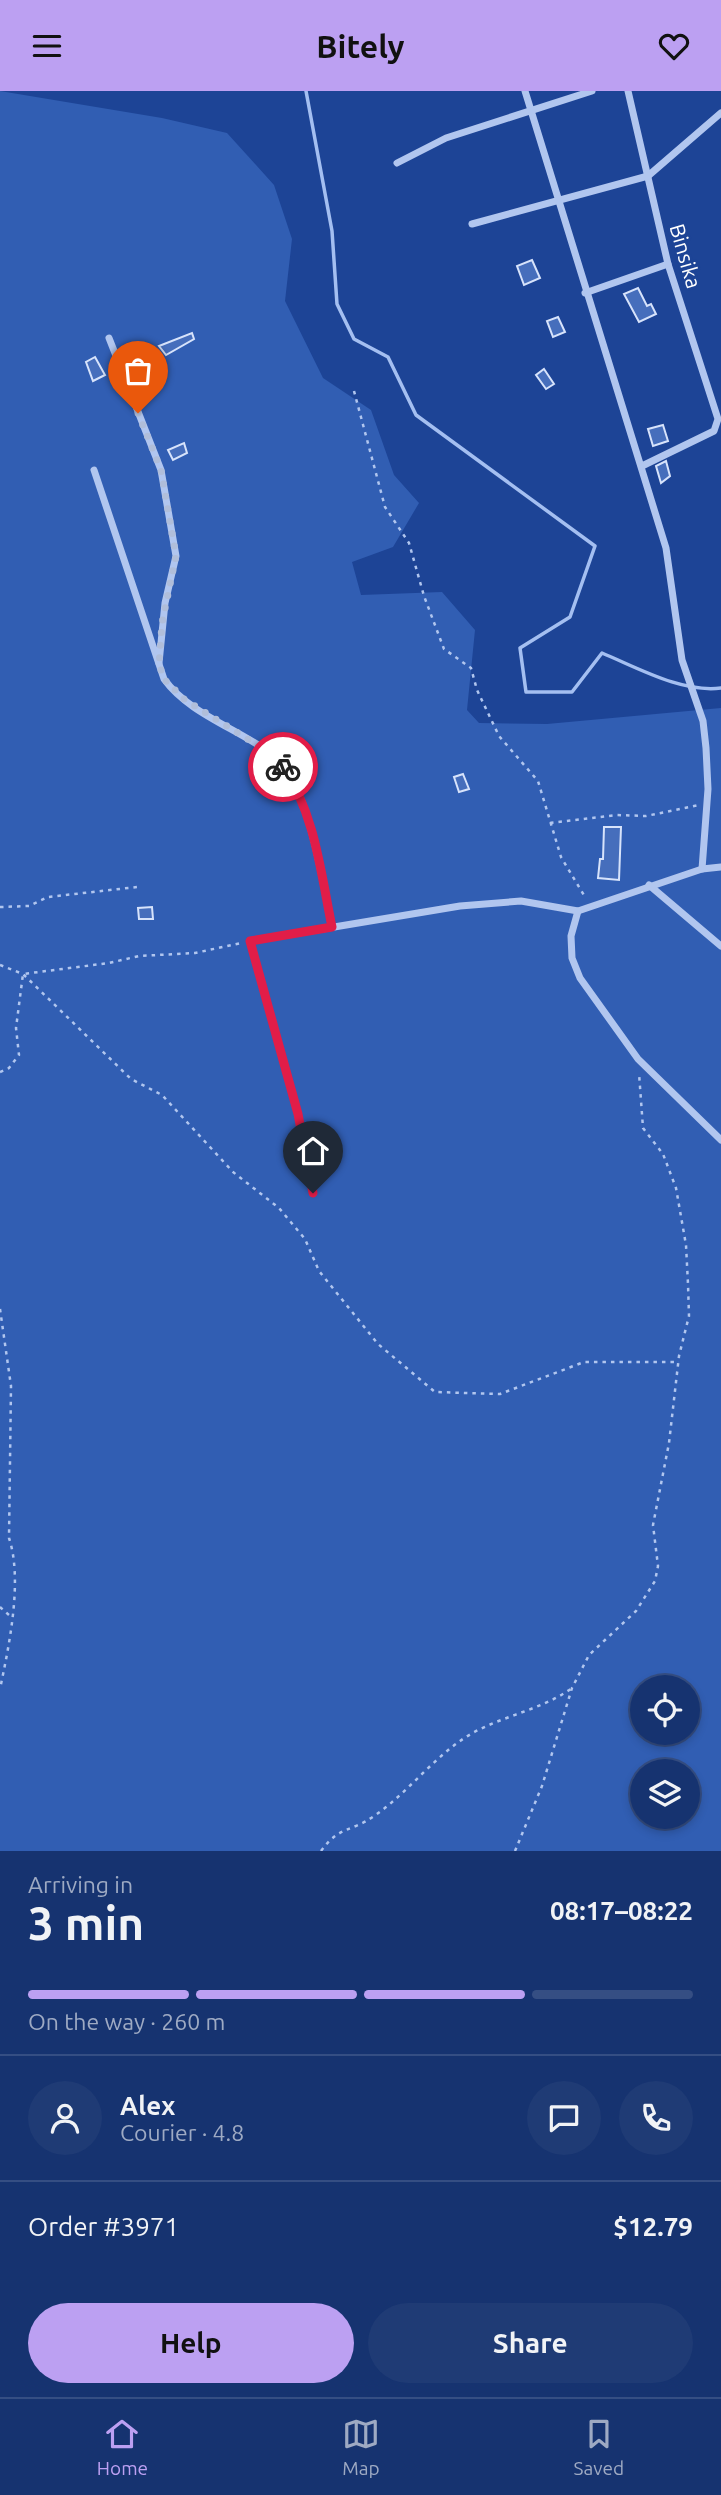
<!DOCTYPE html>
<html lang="en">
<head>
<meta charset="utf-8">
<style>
	body { margin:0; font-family:Ubuntu,sans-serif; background:#1f3b75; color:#f1f3f6; height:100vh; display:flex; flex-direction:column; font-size:26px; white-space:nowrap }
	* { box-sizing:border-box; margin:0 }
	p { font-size:23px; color:#9eaac3 }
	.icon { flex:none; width:38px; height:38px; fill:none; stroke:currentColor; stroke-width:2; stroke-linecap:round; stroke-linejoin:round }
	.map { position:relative; height:1760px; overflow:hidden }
	.side { display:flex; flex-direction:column; background:#163370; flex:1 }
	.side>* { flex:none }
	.buttons { position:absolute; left:630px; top:1584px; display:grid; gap:14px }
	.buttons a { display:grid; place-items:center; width:70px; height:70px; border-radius:50%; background:#163370; box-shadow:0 4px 10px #0003,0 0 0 2px #354e83; font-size:35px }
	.pin { position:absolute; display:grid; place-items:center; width:60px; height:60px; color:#fff; margin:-72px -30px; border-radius:50% 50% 50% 0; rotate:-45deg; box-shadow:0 0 7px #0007 }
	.pin .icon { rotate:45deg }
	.courier { position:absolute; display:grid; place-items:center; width:70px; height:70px; margin:-35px; border:5px solid #e11d48; border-radius:50%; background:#fff; color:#222; box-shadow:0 2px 9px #0007 }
	.headline em { font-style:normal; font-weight:700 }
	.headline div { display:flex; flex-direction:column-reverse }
	.headline { display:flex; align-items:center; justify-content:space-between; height:119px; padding:0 28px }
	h1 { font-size:46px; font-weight:700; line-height:52px }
	.bar { display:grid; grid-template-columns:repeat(4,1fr); gap:10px 7px; align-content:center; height:84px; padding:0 28px }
	.bar i { height:9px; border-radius:5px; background:#354e83 }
	.bar .on { background:#bca0f2 }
	.bar p { grid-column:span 4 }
	.line { display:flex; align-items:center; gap:18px; padding:0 28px; border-top:2px solid #354e83 }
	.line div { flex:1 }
	.round { display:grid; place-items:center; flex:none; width:74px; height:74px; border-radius:37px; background:#1f3b75 }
	.action { display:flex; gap:14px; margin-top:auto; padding:14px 28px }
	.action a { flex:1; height:80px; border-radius:42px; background:#bca0f2; color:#111; font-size:28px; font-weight:700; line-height:80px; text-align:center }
	.action a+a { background:#1f3b75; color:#f1f3f6 }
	header { display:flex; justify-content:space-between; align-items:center; height:91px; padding:0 28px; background:#bca0f2; color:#111; font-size:32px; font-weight:700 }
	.tab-bar { display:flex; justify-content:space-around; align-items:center; height:98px; border-top:2px solid #354e83; background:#163370; font-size:19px; color:#9eaac3 }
	.tab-bar a { display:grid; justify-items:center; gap:4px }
	.tab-bar .on { color:#bca0f2 }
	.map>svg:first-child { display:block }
	.green { fill:#315eb3; fill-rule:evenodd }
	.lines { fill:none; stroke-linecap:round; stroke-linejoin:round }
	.stream { stroke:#a4bff1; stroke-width:3.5 }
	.building { fill:#466ebc; stroke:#d7e3fb; stroke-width:2 }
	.path { stroke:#b1c6ef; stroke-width:2.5; stroke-dasharray:3.5 5; stroke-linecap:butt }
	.street { stroke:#b1c6ef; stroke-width:7 }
	.done { stroke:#b0beda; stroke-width:7; stroke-dasharray:0 12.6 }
	.route { stroke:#e11d48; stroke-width:9 }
	.labels { text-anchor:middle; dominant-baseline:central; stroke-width:5; stroke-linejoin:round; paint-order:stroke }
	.street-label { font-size:21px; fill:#fff; stroke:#1d4496 }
</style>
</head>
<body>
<header><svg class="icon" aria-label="menu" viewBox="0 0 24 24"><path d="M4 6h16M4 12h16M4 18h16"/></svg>Bitely<svg class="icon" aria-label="heart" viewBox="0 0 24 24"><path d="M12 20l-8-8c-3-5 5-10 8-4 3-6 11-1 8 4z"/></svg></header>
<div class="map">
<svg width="721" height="1760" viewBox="0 0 721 1760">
	<rect width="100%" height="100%" fill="#1d4496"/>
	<!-- green -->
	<path class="green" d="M0,0L162,27L227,42L274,94L292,148L285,210L323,287L371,319L394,384L419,412L393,456L352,471L361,504L442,501L475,539L467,619L479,632L547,633L721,617V1760H0ZM642,1596H688V1642H642ZM642,1680H688V1726H642Z"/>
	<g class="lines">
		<!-- stream -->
		<path class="stream" d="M306,0L332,140L337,213L354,248L388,266L416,324L595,455L570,526L520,557L526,601H572L602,562C638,577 682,602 721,597"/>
	</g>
	<!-- building -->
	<g class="building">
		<path d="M532,169L540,187L524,194L517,175Z"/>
		<path d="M638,197L647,215L651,213L656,223L639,231L624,203Z"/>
		<path d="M558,226L565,241L553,246L547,230Z"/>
		<path d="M192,242L194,248L166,264L159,255Z"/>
		<path d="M95,266L105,284L93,290L86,271Z"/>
		<path d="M146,267L152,275L134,285L129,276Z"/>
		<path d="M544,278L554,293L546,298L536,284Z"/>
		<path d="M663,334L668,350L653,355L648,338Z"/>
		<path d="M184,352L187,362L173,369L168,359Z"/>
		<path d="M666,370L670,385L661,392L656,375Z"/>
		<path d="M463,683L469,698L459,701L454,686Z"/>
		<path d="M604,736H621L619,789L598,787L600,768H603Z"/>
		<path d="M152,816L153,828H139L138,817Z"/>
	</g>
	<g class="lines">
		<!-- path -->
		<g class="path">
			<path d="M354,300L385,416L409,452L424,505L444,558L471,577L477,599L499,645L538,690L561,766L585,806"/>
			<path d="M550,732L617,724L646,725L699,714"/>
			<path d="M0,816L29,815L48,806L137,796"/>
			<path d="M0,874L23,883L131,988L162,1004L233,1081L279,1117L305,1148L319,1180L378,1253L435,1301L500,1303L584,1271H679"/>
			<path d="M0,981L9,977L19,964L16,937L23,883L109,872L139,865L195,862L241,852"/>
			<path d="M0,1218L11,1295L9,1447C23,1489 9,1555 0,1598"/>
			<path d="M0,1516L10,1525"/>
			<path d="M321,1760C340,1734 352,1741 374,1725C405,1704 429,1672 460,1650C493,1626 539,1621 572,1597"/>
			<path d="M515,1760L542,1695L572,1597L589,1564L636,1520L655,1490L658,1475L653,1434L669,1352L679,1265L689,1225L688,1193L686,1154L676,1097L663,1063L643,1037L639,982"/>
		</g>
		<!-- street -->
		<g class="street">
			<path d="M525,0L666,457L682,569L703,630L706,657L708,698L702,778"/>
			<path d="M628,0L668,173L718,328L714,340L642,375"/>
			<path d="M397,72L446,47L592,0"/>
			<path d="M472,133L648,85L721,22"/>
			<path d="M585,202L668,173"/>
			<path d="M109,247L161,379L176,465L165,512L159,572"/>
			<path d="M94,379L164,588C190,624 240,638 274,665C309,693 323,793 332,836"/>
			<path d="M649,794L721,855"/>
			<path d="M578,820L571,845L572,867L580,887L638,968L721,1049"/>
			<path d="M313,1102L298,1023L250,850L460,815L521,810L578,820L702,778L721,776"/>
		</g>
	</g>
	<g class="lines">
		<!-- done -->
		<path class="done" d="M138,322L161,379L176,465L162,532L159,573L164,588L184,608L276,666L283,676"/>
		<!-- route -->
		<path class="route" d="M283,676C315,722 321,783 332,836L250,850L298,1023L313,1102"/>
	</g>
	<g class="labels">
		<!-- street labels -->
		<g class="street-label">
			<text transform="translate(686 165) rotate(74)">Binsika</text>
		</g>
	</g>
</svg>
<div class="buttons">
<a><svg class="icon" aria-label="locate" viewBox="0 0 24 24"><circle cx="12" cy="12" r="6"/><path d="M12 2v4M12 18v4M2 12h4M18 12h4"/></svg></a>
<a><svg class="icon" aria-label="layers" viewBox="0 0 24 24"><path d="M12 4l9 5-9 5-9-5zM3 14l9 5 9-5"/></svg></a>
</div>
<div class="pin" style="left:138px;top:322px;background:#ea580c"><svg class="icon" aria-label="bag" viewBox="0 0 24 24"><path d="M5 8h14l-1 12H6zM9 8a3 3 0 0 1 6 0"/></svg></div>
<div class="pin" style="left:313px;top:1102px;background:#1f2937"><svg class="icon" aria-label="home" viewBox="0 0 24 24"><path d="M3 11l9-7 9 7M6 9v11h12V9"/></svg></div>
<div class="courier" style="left:283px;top:676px"><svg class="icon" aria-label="bike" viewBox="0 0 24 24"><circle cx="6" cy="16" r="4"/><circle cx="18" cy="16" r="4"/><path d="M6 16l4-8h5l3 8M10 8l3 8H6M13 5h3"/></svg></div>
</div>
<section class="side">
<div class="headline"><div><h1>3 min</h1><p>Arriving in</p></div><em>08:17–08:22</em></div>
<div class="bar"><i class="on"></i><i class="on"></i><i class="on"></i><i></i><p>On the way · 260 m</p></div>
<div class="line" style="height:126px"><a class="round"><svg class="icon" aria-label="person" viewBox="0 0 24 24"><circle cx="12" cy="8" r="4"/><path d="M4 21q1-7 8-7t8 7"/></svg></a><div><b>Alex</b><p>Courier · 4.8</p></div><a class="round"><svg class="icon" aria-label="chat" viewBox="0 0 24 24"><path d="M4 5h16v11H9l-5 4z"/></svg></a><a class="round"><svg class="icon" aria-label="phone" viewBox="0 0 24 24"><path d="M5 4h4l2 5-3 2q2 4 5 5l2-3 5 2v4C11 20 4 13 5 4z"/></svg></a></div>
<div class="line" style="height:91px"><div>Order #3971</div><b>$12.79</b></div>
<div class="action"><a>Help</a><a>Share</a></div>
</section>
<nav class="tab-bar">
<a class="on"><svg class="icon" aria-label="home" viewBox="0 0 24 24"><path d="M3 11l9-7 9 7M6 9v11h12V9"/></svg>Home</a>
<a><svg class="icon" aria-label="map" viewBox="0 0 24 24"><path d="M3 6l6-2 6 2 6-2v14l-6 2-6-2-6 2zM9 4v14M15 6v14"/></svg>Map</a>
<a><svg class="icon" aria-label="saved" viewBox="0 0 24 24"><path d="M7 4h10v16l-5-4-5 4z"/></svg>Saved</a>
</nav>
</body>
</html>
